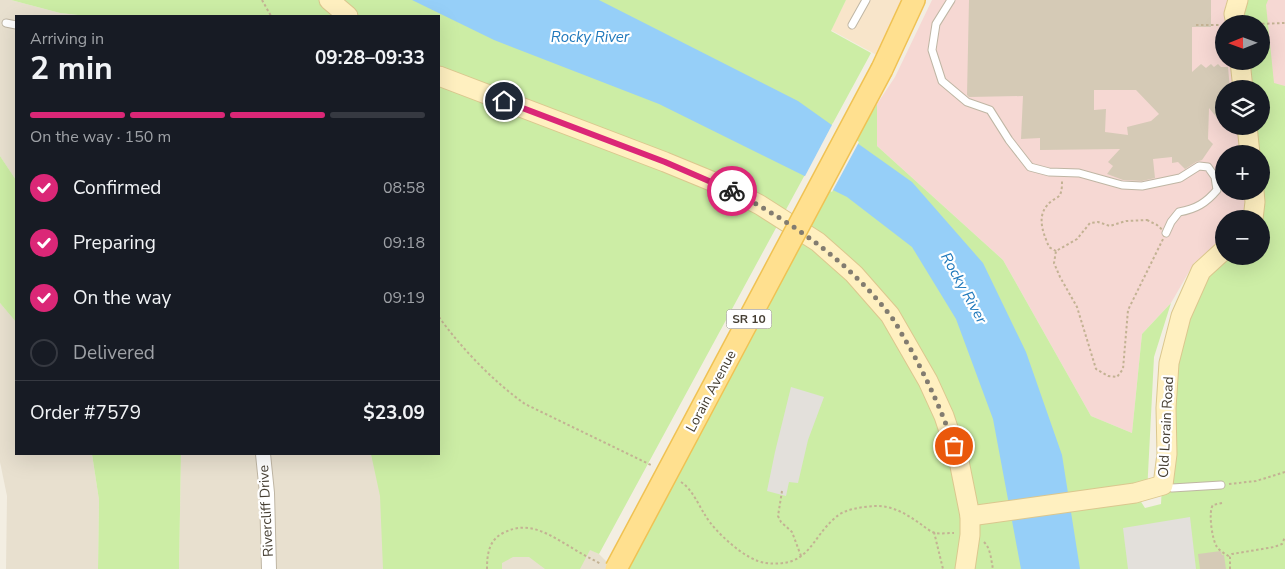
<!DOCTYPE html>
<html lang="en">
<head>
<meta charset="utf-8">
<style>
	body { margin:0; font-family:"Nunito Sans",sans-serif; background:#242831; color:#f1f3f6; height:100vh; display:flex; flex-direction:column; font-size:19px; white-space:nowrap }
	* { box-sizing:border-box; margin:0 }
	p { font-size:16px; color:#9ea1a6 }
	.icon { flex:none; width:28px; height:28px; fill:none; stroke:currentColor; stroke-width:2; stroke-linecap:round; stroke-linejoin:round }
	.map { position:relative; flex:1; overflow:hidden }
	.side { position:absolute; left:15px; top:15px; width:425px; height:440px; display:flex; flex-direction:column; background:#171b24; border-radius:0px; box-shadow:0 5px 20px #0002 }
	.side>* { flex:none }
	.needle { width:32px; rotate:269deg }
	.fabs { position:absolute; left:1215px; top:15px; display:grid; gap:10px }
	.fabs a { display:grid; place-items:center; width:55px; height:55px; border-radius:50%; background:#171b24; box-shadow:0 5px 20px #0002; font-size:25px }
	.pin { position:absolute; display:grid; place-items:center; width:42px; height:42px; color:#fff; margin:-21px; border:2px solid #fff; border-radius:50%; box-shadow:0 1px 5px #0007 }
	.courier { position:absolute; display:grid; place-items:center; width:50px; height:50px; margin:-25px; border:4px solid #db2777; border-radius:50%; background:#fff; color:#222; box-shadow:0 1px 6px #0007 }
	.headline em { font-style:normal; font-weight:700 }
	.headline div { display:flex; flex-direction:column-reverse }
	.headline { display:flex; align-items:center; justify-content:space-between; height:85px; padding:0 15px }
	h1 { font-size:32px; font-weight:700; line-height:38px }
	.bar { display:grid; grid-template-columns:repeat(4,1fr); gap:8px 5px; align-content:center; height:60px; padding:0 15px }
	.bar i { height:6px; border-radius:4px; background:#363941 }
	.bar .on { background:#db2777 }
	.bar p { grid-column:span 4 }
	.line { display:flex; align-items:center; gap:12px; padding:0 15px; border-top:1px solid #363941 }
	.line div { flex:1 }
	ol { padding:0 15px; list-style:none }
	li { display:flex; align-items:center; gap:15px; height:55px }
	li p { margin-inline-start:auto }
	li .icon { padding:5px; border-radius:50%; background:#db2777; color:#fff; stroke-width:4 }
	li:last-child { color:#9ea1a6 }
	li i { width:28px; height:28px; border:2px solid #363941; border-radius:50% }
	.map>svg:first-child { display:block }
	.residential { fill:#e8e0cf }
	.commercial { fill:#f8e5ca }
	.medical { fill:#f6d8d3 }
	.green { fill:#cceda5 }
	.parking { fill:#e3e0db }
	.water { fill:#96cff8 }
	.pier { fill:#f3eee2 }
	.building { fill:#d5cab6; fill-rule:evenodd }
	.lines { fill:none; stroke-linecap:round; stroke-linejoin:round }
	.lane-casing { stroke:#bfb6a4; stroke-width:9 }
	.street-casing { stroke:#bfb6a4; stroke-width:16 }
	.secondary-casing { stroke:#dbc78e; stroke-width:21 }
	.primary-casing { stroke:#f0c253; stroke-width:24 }
	.path { stroke:#c3b293; stroke-width:2; stroke-dasharray:2.5 2.5; stroke-linecap:butt }
	.lane { stroke:#fff; stroke-width:7 }
	.street { stroke:#fff; stroke-width:14 }
	.secondary { stroke:#fff0c0; stroke-width:19 }
	.primary { stroke:#ffe08f; stroke-width:21 }
	.primary-bridge-casing { stroke:#f0c253; stroke-width:24; stroke-linecap:butt }
	.primary-bridge { stroke:#ffe08f; stroke-width:21 }
	.done { stroke:#827c70; stroke-width:5; stroke-dasharray:0 9 }
	.route { stroke:#db2777; stroke-width:6 }
	.labels { text-anchor:middle; dominant-baseline:central; stroke-width:4.5; stroke-linejoin:round; paint-order:stroke }
	.shield { fill:#fff; stroke:#7d7870; stroke-width:1 }
	.shield-label { font-size:12px; font-weight:bold; fill:#453e32 }
	.street-label { font-size:14px; fill:#453e32; stroke:#fff }
	.water-label { font-size:15px; font-style:italic; fill:#2079bc; stroke:#fff }
</style>
</head>
<body>
<div class="map">
<svg width="1285" height="569" viewBox="0 0 1285 569">
	<rect width="100%" height="100%" fill="#f3eee2"/>
	<!-- residential -->
	<g class="residential">
		<path d="M0,0H11L60,13L87,16H16V180L0,156Z"/>
		<path d="M0,303L16,322V454H92L99,500L98,569H6L7,496L0,462Z"/>
		<path d="M181,454H419L532,520L599,554L610,565L608,569H179Z"/>
	</g>
	<!-- commercial -->
	<path class="commercial" d="M846,0H912L884,59L831,30Z"/>
	<!-- medical -->
	<path class="medical" d="M932,0H1285V106L1276,105L1261,24H1224V61H1232L1236,89H1224V126H1241L1244,154H1224V191H1248L1246,219H1224V238L1194,263L1171,303L1142,334L1132,433L1091,416L1003,260L877,146V104L895,77Z"/>
	<!-- green -->
	<g class="green">
		<path d="M11,0H846L831,31L871,53L599,554L590,550L580,569H545L529,557H513L502,563V569H383L380,496L371,454H439V16H87L60,13Z"/>
		<path d="M1238,0H1268L1266,5L1274,83L1285,86V569H617L610,565L877,104V146L1003,260L1091,416L1132,433L1142,334L1171,303L1154,357L1147,493L1136,494L1145,508L1161,504L1169,360L1199,268L1224,256H1261V154H1250L1246,126H1261V89H1239L1236,61H1261V24H1233Z"/>
		<path d="M0,156L16,180V322L0,303Z"/>
		<path d="M92,454H181L179,569H98L99,500Z"/>
	</g>
	<!-- parking -->
	<g class="parking">
		<path d="M791,387L824,397L808,440L798,483L789,482L786,496L767,491L775,452Z"/>
		<path d="M1190,517L1196,569H1128L1123,528Z"/>
	</g>
	<!-- water -->
	<path class="water" d="M412,0H599L798,101L912,182L983,263L1026,352L1062,455L1080,569H1021L993,419L956,319L912,247L847,197L659,104L494,40Z"/>
	<!-- pier -->
	<path class="pier" d="M833,123L859,142L832,192L804,178Z"/>
	<!-- building -->
	<g class="building">
		<path d="M969,0H1211V27H1192V72L1201,64L1206,68L1211,64L1214,67L1218,64L1221,67H1228L1230,89H1224V113H1220L1217,118L1209,108L1208,139L1213,144L1202,160L1196,162L1185,169L1178,162L1172,163V157L1153,159L1155,178L1142,181L1123,180L1107,174L1113,166L1108,162L1120,149L1040,150V138L1021,139L1023,96L969,97L967,95ZM1094,90H1136L1159,114L1151,121L1127,127L1128,135L1105,132L1106,109L1094,110Z"/>
		<path d="M1221,551L1222,555H1224L1226,569H1200L1198,554Z"/>
	</g>
	<g class="lines">
		<defs>
			<g id="lane">
				<path d="M951,0L936,24L932,50L942,81L967,102L990,110L1009,140L1030,167L1049,172L1079,173L1122,185L1142,186L1180,178L1199,166L1208,167L1215,177L1217,190C1206,203 1196,209 1179,212L1171,222L1166,233"/>
				<path d="M6,23L16,25"/>
				<path d="M852,25L866,0"/>
				<path d="M1163,485L1172,488L1221,485"/>
			</g>
			<path id="street" d="M263,454L267,493L269,569"/>
			<g id="secondary">
				<path d="M329,0L348,16"/>
				<path d="M1236,24L1234,14L1238,0"/>
				<path d="M1240,61L1243,89"/>
				<path d="M439,76L665,162L721,185L760,205L818,242L854,274L890,315L928,381L944,416L959,461L970,516V535L965,569"/>
				<path d="M1247,126L1250,154"/>
				<path d="M1253,219L1255,202L1254,191"/>
				<path d="M970,516L1135,493L1163,485L1167,454L1166,408L1169,363L1181,316L1201,271L1224,250"/>
			</g>
			<path id="primary" d="M882,69L914,0"/>
		</defs>
		<!-- lane casing -->
		<use href="#lane" class="lane-casing"/>
		<!-- street casing -->
		<use href="#street" class="street-casing"/>
		<!-- secondary casing -->
		<use href="#secondary" class="secondary-casing"/>
		<!-- primary casing -->
		<use href="#primary" class="primary-casing"/>
		<!-- path -->
		<g class="path">
			<path d="M262,0L271,16"/>
			<path d="M1257,24L1285,23"/>
			<path d="M1196,25H1221"/>
			<path d="M1147,220L1157,225L1166,233L1128,310L1123,369L1117,377L1108,376L1096,369L1077,307L1060,277L1054,263L1056,251L1077,239L1090,223L1098,222L1110,226L1126,221Z"/>
			<path d="M1056,251L1049,247C1042,230 1035,213 1053,200C1056,198 1060,197 1061,192C1062,189 1062,184 1062,180"/>
			<path d="M439,317C461,348 494,382 525,404L653,466"/>
			<path d="M681,482C692,489 698,504 705,515C715,532 746,561 766,563C810,568 810,539 835,518C844,509 861,507 874,506C893,505 908,515 922,525C926,528 931,532 935,533C941,534 948,533 954,533"/>
			<path d="M1229,484L1256,481L1285,472"/>
			<path d="M782,491L778,516L781,522L792,532L801,556"/>
			<path d="M1222,503L1213,505C1208,511 1212,540 1217,547C1220,551 1225,554 1230,557"/>
			<path d="M934,532L943,569"/>
			<path d="M984,542C991,549 991,560 993,569"/>
			<path d="M487,569C487,554 489,540 503,533C530,519 551,536 574,549C583,555 592,559 601,564"/>
			<path d="M1230,569V557L1232,554L1274,547L1282,544L1285,537"/>
		</g>
		<!-- lane -->
		<use href="#lane" class="lane"/>
		<!-- street -->
		<use href="#street" class="street"/>
		<!-- secondary -->
		<use href="#secondary" class="secondary"/>
		<!-- primary -->
		<use href="#primary" class="primary"/>
		<defs>
			<path id="primary-bridge" d="M616,569L882,69"/>
		</defs>
		<!-- primary-bridge casing -->
		<use href="#primary-bridge" class="primary-bridge-casing"/>
		<!-- primary-bridge -->
		<use href="#primary-bridge" class="primary-bridge"/>
	</g>
	<g class="lines">
		<!-- done -->
		<path class="done" d="M732,191C792,222 847,260 889,314C897,323 902,336 909,346C927,379 942,411 954,446"/>
		<!-- route -->
		<path class="route" d="M504,101L665,162L732,191"/>
	</g>
	<g class="labels">
		<!-- shield labels -->
		<rect class="shield" x="726.5" y="309.5" width="45" height="19" rx="4"/>
		<g class="shield-label">
			<text x="749" y="319">SR 10</text>
		</g>
		<!-- street labels -->
		<g class="street-label">
			<text transform="translate(711 391) rotate(-62)">Lorain Avenue</text>
			<text transform="translate(1166 427) rotate(-87)">Old Lorain Road</text>
			<text transform="translate(266 511) rotate(-93)">Rivercliff Drive</text>
		</g>
		<!-- water labels -->
		<g class="water-label">
			<text x="590" y="37">Rocky River</text>
			<text transform="translate(964 288) rotate(61)">Rocky River</text>
		</g>
	</g>
</svg>
<div class="fabs">
<a><svg class="needle" viewBox="-14 -14 28 28"><path d="M0-13l5 13h-10z" fill="#e53935"/><path d="M0 13l5-13h-10z" fill="#9ea1a6"/></svg></a>
<a><svg class="icon" aria-label="layers" viewBox="0 0 24 24"><path d="M12 4l9 5-9 5-9-5zM3 14l9 5 9-5"/></svg></a>
<a>+</a>
<a>−</a>
</div>
<div class="pin" style="left:954px;top:446px;background:#ea580c"><svg class="icon" aria-label="bag" viewBox="0 0 24 24"><path d="M5 8h14l-1 12H6zM9 8a3 3 0 0 1 6 0"/></svg></div>
<div class="pin" style="left:504px;top:101px;background:#1f2937"><svg class="icon" aria-label="home" viewBox="0 0 24 24"><path d="M3 11l9-7 9 7M6 9v11h12V9"/></svg></div>
<div class="courier" style="left:732px;top:191px"><svg class="icon" aria-label="bike" viewBox="0 0 24 24"><circle cx="6" cy="16" r="4"/><circle cx="18" cy="16" r="4"/><path d="M6 16l4-8h5l3 8M10 8l3 8H6M13 5h3"/></svg></div>
<section class="side">
<div class="headline"><div><h1>2 min</h1><p>Arriving in</p></div><em>09:28–09:33</em></div>
<div class="bar"><i class="on"></i><i class="on"></i><i class="on"></i><i></i><p>On the way · 150 m</p></div>
<ol>
<li><svg class="icon" aria-label="check" viewBox="0 0 24 24"><path d="M5 12l5 5 9-10"/></svg>Confirmed<p>08:58</p></li>
<li><svg class="icon" aria-label="check" viewBox="0 0 24 24"><path d="M5 12l5 5 9-10"/></svg>Preparing<p>09:18</p></li>
<li><svg class="icon" aria-label="check" viewBox="0 0 24 24"><path d="M5 12l5 5 9-10"/></svg>On the way<p>09:19</p></li>
<li><i></i>Delivered</li>
</ol>
<div class="line" style="height:65px"><div>Order #7579</div><b>$23.09</b></div>
</section>
</div>
</body>
</html>
